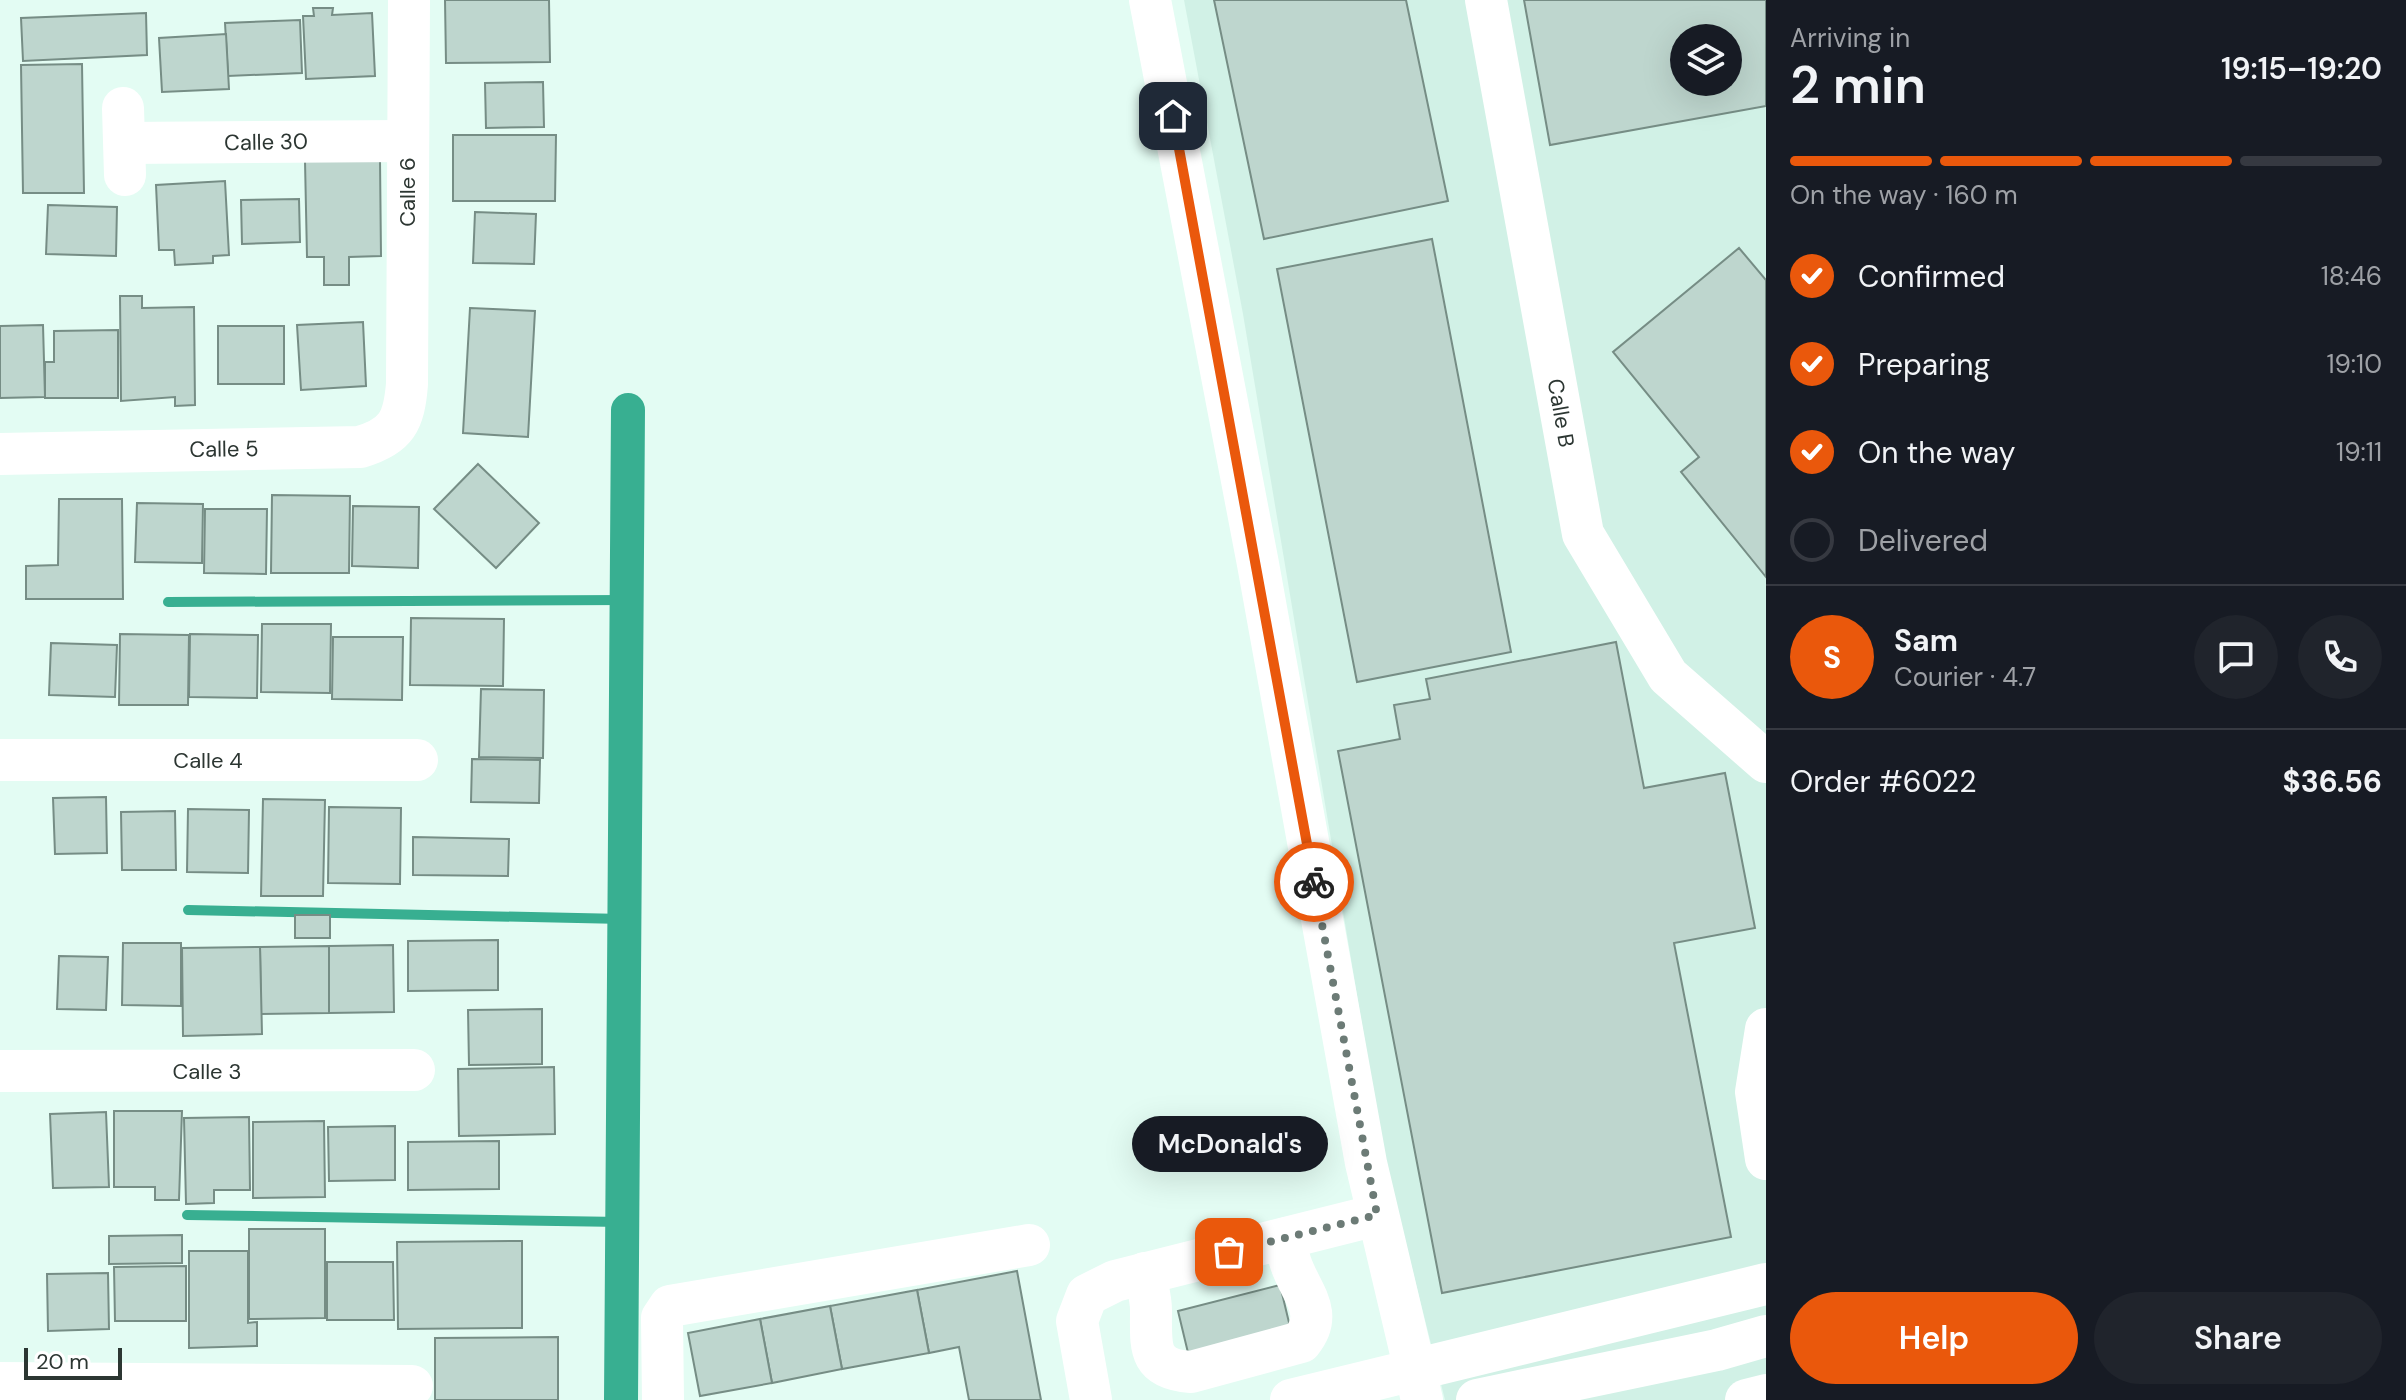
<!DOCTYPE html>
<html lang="en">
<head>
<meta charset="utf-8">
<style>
	body { margin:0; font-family:"DM Sans",sans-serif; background:#20242c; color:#f1f3f6; height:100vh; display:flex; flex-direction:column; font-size:30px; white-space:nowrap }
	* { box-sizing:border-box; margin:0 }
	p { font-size:26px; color:#9ea1a6 }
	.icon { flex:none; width:44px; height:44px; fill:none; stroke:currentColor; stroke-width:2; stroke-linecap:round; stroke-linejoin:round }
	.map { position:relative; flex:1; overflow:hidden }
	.drawer { display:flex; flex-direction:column; background:#171b24; width:640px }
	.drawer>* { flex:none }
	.buttons { position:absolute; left:1670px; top:24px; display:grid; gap:16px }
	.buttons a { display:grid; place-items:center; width:72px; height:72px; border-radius:50%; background:#171b24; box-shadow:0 8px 32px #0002; font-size:40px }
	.scale { position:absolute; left:24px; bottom:20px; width:98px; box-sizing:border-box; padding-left:8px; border:4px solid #2c3632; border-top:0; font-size:22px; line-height:28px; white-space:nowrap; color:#2c3632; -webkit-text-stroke:6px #fff; paint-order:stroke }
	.pin { position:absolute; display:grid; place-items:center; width:68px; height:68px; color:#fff; margin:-34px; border-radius:16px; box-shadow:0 4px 12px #0006 }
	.courier { position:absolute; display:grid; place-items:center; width:80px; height:80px; margin:-40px; border:6px solid #ea580c; border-radius:50%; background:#fff; color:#222; box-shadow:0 2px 10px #0007 }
	.bubble { position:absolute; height:56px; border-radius:28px; background:#171b24; box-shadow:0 8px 32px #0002; font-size:26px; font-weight:600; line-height:56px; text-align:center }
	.head em { font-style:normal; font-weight:600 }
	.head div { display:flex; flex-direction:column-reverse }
	.head { display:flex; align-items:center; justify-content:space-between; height:136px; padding:0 24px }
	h1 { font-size:52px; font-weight:600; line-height:60px }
	.bar { display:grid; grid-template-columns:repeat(4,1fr); gap:12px 8px; align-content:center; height:96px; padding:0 24px }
	.bar i { height:10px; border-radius:6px; background:#363941 }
	.bar .active { background:#ea580c }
	.bar p { grid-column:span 4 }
	.line { display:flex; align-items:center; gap:20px; padding:0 24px; border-top:2px solid #363941 }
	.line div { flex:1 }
	.round { display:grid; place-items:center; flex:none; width:84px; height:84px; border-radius:42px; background:#20242c }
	ol { padding:0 24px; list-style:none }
	li { display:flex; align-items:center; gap:24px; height:88px }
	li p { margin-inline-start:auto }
	li .icon { padding:8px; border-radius:50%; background:#ea580c; color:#fff; stroke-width:4 }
	li:last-child { color:#9ea1a6 }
	li i { width:44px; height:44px; border:4px solid #363941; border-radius:50% }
	.cta { display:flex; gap:16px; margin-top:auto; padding:16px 24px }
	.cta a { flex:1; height:92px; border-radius:48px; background:#ea580c; color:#fff; font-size:32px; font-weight:600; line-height:92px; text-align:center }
	.cta a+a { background:#20242c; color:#f1f3f6 }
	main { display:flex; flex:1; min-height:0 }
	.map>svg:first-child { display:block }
	.built { fill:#d1f1e6; fill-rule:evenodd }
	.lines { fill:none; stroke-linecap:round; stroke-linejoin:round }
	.stream { stroke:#38af91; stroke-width:10 }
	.canal { stroke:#38af91; stroke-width:34 }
	.building { fill:#bed6ce; stroke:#768d85; stroke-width:2; fill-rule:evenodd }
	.minor { stroke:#fff; stroke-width:42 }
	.done { stroke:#6c7b76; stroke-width:8; stroke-dasharray:0 14.4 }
	.route { stroke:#ea580c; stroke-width:10 }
	.labels { text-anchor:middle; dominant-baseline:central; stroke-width:8; stroke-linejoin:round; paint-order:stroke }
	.street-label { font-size:22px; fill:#2c3632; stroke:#fff }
</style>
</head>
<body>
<main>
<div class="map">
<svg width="1766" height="1400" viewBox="0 0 1766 1400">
	<rect width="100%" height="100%" fill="#e3fcf3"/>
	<!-- built -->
	<path class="built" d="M1184,0H1766V1400H1445L1384,1156L1243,314ZM1684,38H1728V82H1684Z"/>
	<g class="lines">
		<!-- stream -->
		<g class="stream">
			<path d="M168,602L627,600"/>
			<path d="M188,910L624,919"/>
			<path d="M187,1215L622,1222"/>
		</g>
		<!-- canal -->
		<path class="canal" d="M621,1400L628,410"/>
	</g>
	<!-- building -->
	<g class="building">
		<path d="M445,0H549L550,62L446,63Z"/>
		<path d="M1214,0H1406L1448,201L1264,239Z"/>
		<path d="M1524,0H1766V106L1550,145ZM1684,38H1728V82H1684Z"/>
		<path d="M313,8H333L332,15L372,13L375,76L306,79L303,16H314Z"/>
		<path d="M146,13L147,55L23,61L21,18Z"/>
		<path d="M300,20L302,73L228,76L225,23Z"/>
		<path d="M226,34L229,89L162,92L159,38Z"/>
		<path d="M82,64L84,193H23L21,65Z"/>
		<path d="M543,82L544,127L486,128L485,83Z"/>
		<path d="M453,135H556L555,201H453Z"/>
		<path d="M380,160L381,256L349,257V285H324V257H307L305,161Z"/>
		<path d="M225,181L229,255L213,256V263L175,265L174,250H159L156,185Z"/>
		<path d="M299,199L300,242L242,244L241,200Z"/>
		<path d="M48,205L117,207L116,256L46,254Z"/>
		<path d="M475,212L536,214L534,264L473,263Z"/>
		<path d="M1432,239L1511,652L1357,682L1277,269Z"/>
		<path d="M1739,248L1766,280V577L1681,472L1699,457L1613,352Z"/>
		<path d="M120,296H142V308L194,307L195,405L175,406V397L121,401Z"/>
		<path d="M470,308L535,311L528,437L463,433Z"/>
		<path d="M363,322L366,386L301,390L297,325Z"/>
		<path d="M43,325L45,397L0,398V326Z"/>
		<rect x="218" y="326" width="66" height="58"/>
		<path d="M118,330V398H45V362H54V331Z"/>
		<path d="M478,464L539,523L496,568L434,509Z"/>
		<path d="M272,495L350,496L349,573H271Z"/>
		<path d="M59,499H122L123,599H26V566L58,565Z"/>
		<path d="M137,503L203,504L202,563L135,562Z"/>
		<path d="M353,506L419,507L418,568L352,566Z"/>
		<path d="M205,509H267L266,574L204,573Z"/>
		<path d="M411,618L504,619L503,686L410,685Z"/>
		<path d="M262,624H331L330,693L261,692Z"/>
		<path d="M120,634L189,635L188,705H119Z"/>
		<path d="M190,634L258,635L257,698L189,697Z"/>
		<path d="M333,637H403L402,700L332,699Z"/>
		<path d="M1616,642L1644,788L1725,773L1755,928L1674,943L1731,1237L1442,1293L1338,751L1400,739L1394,705L1430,699L1426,679Z"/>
		<path d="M51,643L117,645L115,697L49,695Z"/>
		<path d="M481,689L544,690L543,758L479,757Z"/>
		<path d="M472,759L540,760L539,803L471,802Z"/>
		<path d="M106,797L107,853L55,854L53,798Z"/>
		<path d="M263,799L325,800L323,896H261Z"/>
		<path d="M329,807L401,808L400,884L328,883Z"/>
		<path d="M188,809L249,810L248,873L187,872Z"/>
		<path d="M175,811L176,870H122L121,812Z"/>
		<path d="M413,837L509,839L508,876L413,875Z"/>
		<rect x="295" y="915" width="35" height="23"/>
		<path d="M498,940V990L408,991V941Z"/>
		<path d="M123,943H181V1006L122,1005Z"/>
		<path d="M393,945L394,1012L329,1013V946Z"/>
		<path d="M329,946V1013L261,1014L260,947Z"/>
		<path d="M260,947L262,1034L183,1036L182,948Z"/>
		<path d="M59,956L108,957L106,1010L57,1009Z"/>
		<path d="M542,1009V1064L469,1065L468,1010Z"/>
		<path d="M554,1067L555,1134L459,1136L458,1069Z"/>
		<path d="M114,1111H182L179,1200H155V1187H114Z"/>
		<path d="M106,1112L109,1187L53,1188L50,1114Z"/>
		<path d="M249,1117L250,1190H214V1203L186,1204L184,1118Z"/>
		<path d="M324,1121L325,1197L253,1198V1122Z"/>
		<path d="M395,1126V1180L329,1181L328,1127Z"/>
		<path d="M499,1141V1189L408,1190V1142Z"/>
		<path d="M249,1229H325V1318L249,1319Z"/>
		<path d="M182,1235V1263L109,1264V1236Z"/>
		<path d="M522,1241V1328L398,1329L397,1242Z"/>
		<path d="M189,1251H248V1323L257,1322V1346L189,1348Z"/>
		<path d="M327,1262H393L394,1320H327Z"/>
		<path d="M186,1266V1321H115L114,1267Z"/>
		<path d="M1017,1271L1041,1400H969L959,1347L929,1353L917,1290Z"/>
		<path d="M108,1273L109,1329L48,1331L47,1274Z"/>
		<path d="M1280,1285L1292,1335L1190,1361L1178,1311Z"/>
		<path d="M917,1290L929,1353L842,1369L830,1306Z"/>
		<path d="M830,1306L842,1369L772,1383L760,1319Z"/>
		<path d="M760,1319L772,1383L700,1396L688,1333Z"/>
		<path d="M558,1337V1400H435V1338Z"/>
	</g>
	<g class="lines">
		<!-- minor -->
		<g class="minor">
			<path d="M1150,0L1258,564L1366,1163L1422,1400"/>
			<path d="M1486,0L1583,534L1668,676L1766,762"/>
			<path d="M123,108L125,175"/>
			<path d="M125,143L407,141"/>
			<path d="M0,454L360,447C397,436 404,421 407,384L409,0"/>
			<path d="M0,760H417"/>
			<path d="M1766,1029L1756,1092L1766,1159"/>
			<path d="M0,1071L414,1070"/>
			<path d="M1145,1273C1147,1285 1151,1298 1151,1310C1151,1347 1147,1369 1191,1372L1301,1342C1325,1313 1301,1293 1291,1264C1288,1256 1287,1246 1286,1238"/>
			<path d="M0,1383L412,1386"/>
			<path d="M663,1400L662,1318L670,1306L1029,1245"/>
			<path d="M1091,1400L1077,1321L1087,1295L1115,1281L1377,1215"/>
			<path d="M1291,1400L1766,1284"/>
			<path d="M1477,1400L1717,1350L1766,1336"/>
			<path d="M1746,1400L1766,1395"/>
		</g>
	</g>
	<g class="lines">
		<!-- done -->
		<path class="done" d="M1229,1252L1377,1215L1314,882"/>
		<!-- route -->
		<path class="route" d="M1173,116L1314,882"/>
	</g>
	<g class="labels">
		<!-- street labels -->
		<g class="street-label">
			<text transform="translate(266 142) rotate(-1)">Calle 30</text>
			<text transform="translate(407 192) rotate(-90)">Calle 6</text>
			<text transform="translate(1561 413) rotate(80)">Calle B</text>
			<text transform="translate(224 449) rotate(-1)">Calle 5</text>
			<text x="208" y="760">Calle 4</text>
			<text x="207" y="1071">Calle 3</text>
		</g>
	</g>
</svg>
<div class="buttons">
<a><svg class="icon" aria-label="layers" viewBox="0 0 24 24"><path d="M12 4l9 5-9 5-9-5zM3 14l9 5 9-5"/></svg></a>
</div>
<div class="scale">20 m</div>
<div class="pin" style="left:1229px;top:1252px;background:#ea580c"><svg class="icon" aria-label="bag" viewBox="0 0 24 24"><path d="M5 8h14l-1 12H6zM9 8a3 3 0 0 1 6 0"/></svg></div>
<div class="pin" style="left:1173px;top:116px;background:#1f2937"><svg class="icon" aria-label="home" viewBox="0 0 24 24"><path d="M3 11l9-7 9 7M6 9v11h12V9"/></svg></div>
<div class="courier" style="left:1314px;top:882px"><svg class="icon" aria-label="bike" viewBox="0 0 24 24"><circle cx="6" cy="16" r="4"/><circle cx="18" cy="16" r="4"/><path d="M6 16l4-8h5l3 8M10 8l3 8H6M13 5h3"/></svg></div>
<div class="bubble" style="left:1132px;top:1116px;width:196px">McDonald's</div>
</div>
<section class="drawer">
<div class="head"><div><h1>2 min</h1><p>Arriving in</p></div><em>19:15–19:20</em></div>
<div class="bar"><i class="active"></i><i class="active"></i><i class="active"></i><i></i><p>On the way · 160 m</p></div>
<ol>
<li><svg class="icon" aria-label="check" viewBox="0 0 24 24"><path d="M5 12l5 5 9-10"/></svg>Confirmed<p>18:46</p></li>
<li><svg class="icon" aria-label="check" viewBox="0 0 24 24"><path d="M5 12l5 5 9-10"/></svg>Preparing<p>19:10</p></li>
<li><svg class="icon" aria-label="check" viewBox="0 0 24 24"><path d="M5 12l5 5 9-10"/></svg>On the way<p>19:11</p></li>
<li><i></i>Delivered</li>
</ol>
<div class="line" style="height:144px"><b class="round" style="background:#ea580c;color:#fff">S</b><div><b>Sam</b><p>Courier · 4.7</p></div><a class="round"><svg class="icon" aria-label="chat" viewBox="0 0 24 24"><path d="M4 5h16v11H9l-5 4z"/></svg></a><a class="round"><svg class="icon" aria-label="phone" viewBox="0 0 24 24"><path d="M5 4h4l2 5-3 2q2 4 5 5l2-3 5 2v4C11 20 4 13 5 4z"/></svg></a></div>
<div class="line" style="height:104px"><div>Order #6022</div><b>$36.56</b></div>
<div class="cta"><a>Help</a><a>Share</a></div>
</section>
</main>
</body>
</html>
